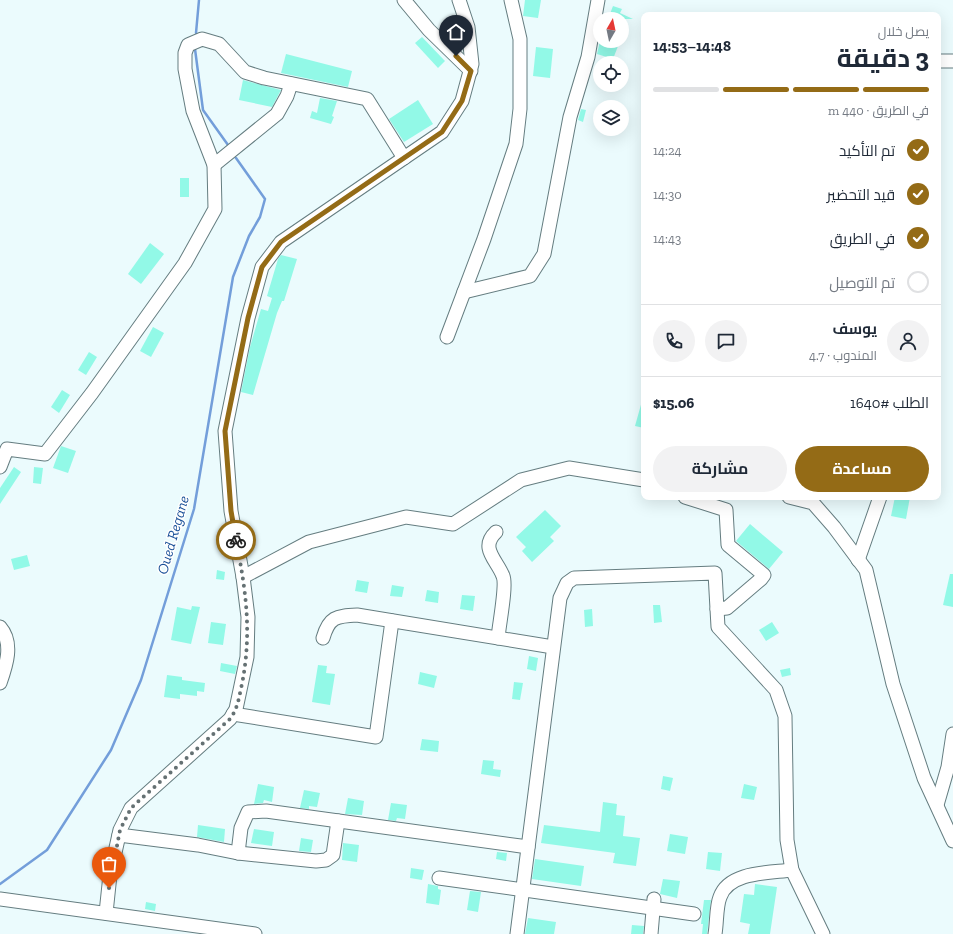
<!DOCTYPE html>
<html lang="ar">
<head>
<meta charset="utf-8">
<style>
	body { margin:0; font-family:"Zilla Slab",Cairo,serif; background:#f2f2f3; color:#1f2937; direction:rtl; height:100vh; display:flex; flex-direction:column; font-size:15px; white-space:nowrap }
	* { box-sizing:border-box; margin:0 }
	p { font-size:13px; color:#747a83 }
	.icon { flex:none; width:22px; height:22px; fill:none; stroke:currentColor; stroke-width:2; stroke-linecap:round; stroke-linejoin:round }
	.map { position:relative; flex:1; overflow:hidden; direction:ltr }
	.drawer { position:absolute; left:641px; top:12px; width:300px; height:488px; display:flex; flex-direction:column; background:#fff; border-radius:8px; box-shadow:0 4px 16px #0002; direction:rtl }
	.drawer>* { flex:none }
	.needle { width:26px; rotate:9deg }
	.buttons { position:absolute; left:593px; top:12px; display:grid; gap:8px }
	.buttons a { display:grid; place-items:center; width:36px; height:36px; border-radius:50%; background:#fff; box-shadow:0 4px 16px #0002; font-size:20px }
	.pin { position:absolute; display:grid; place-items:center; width:34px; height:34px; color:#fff; margin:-41px -17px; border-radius:50% 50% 50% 0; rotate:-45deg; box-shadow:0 0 4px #0007 }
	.pin .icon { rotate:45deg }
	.courier { position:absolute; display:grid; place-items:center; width:40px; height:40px; margin:-20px; border:3px solid #946b16; border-radius:50%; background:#fff; color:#222; box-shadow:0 1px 5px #0007 }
	.summary em { font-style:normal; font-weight:700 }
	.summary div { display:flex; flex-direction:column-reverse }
	.summary { display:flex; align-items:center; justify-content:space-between; height:68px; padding:0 12px }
	h1 { font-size:26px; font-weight:700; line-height:30px }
	.bar { display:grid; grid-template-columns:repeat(4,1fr); gap:6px 4px; align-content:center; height:48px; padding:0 12px }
	.bar i { height:5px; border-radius:3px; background:#e0e1e3 }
	.bar .selected { background:#946b16 }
	.bar p { grid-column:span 4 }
	.line { display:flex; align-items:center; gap:10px; padding:0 12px; border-top:1px solid #e0e1e3 }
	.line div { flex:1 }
	.round { display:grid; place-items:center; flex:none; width:42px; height:42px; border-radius:21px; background:#f2f2f3 }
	ol { padding:0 12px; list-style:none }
	li { display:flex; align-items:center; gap:12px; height:44px }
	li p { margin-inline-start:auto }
	li .icon { padding:4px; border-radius:50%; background:#946b16; color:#fff; stroke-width:4 }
	li:last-child { color:#747a83 }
	li i { width:22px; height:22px; border:2px solid #e0e1e3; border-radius:50% }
	.primary-button { display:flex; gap:8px; margin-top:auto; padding:8px 12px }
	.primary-button a { flex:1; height:46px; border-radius:24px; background:#946b16; color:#fff; font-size:16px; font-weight:700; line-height:46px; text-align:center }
	.primary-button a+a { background:#f2f2f3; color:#1f2937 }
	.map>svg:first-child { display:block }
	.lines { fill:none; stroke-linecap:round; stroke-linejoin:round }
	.stream { stroke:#739eda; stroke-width:2.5 }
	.building { fill:#92f9e7 }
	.minor-casing { stroke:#657d80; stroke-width:15 }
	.minor { stroke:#fff; stroke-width:13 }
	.done { stroke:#657173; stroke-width:4; stroke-dasharray:0 7.2 }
	.route { stroke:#946b16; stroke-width:5 }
	.labels { text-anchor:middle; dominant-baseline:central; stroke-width:3; stroke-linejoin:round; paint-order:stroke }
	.water-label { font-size:15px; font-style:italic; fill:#1a5098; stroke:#fff }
</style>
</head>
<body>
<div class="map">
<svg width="953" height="934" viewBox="0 0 953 934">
	<rect width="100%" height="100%" fill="#ebfbfd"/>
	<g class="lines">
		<!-- stream -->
		<g class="stream">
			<path d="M196,33L199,0"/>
			<path d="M195,49L203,110L228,145"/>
			<path d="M0,884L47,850L111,750L141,680L194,509L233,277L249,236L260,217L265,199L236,158"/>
		</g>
	</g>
	<!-- building -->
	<g class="building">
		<path d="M525,0H541L538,18L523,16Z"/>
		<path d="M613,6L622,9L620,13L633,19H608Z"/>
		<path d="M422,37L445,61L438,68L415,43Z"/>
		<path d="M600,41H620L613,59L597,54Z"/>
		<path d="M536,47L553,49L550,78L533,76Z"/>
		<path d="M286,54L352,71L348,87L281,73Z"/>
		<path d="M243,80L281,90L272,107L239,100Z"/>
		<path d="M320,98L337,101L332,116L334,117L331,124L310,118L312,111L317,113Z"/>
		<path d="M418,100L433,124L404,142L389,119Z"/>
		<path d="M581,109L586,110L583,122L578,120Z"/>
		<rect x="180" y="178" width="9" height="19"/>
		<path d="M150,243L164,254L141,284L128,274Z"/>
		<path d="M281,255L297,259L284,301H282L277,313L253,395L241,392L250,347L261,309L268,311L272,298L267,296L278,259Z"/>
		<path d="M153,327L164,333L151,357L140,351Z"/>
		<path d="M89,352L97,357L86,375L78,370Z"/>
		<path d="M62,390L70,395L59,413L51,407Z"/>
		<path d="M642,401L644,402V428L635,426Z"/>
		<path d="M61,446L76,451L68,473L53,468Z"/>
		<path d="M14,467L21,472L0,504V488Z"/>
		<path d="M34,467L43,468L41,484L33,483Z"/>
		<path d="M895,497H910L906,519L891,516Z"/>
		<path d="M545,510L561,526L550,537L554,541L532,562L522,551L526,547L516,537Z"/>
		<path d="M750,524L783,552L769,569L736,541Z"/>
		<path d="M27,555L30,566L14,570L11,559Z"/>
		<path d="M217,570L225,572L224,580L216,579Z"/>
		<path d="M950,574H953V607L943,605Z"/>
		<path d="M357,580L369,582L367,593L355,591Z"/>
		<path d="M392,585L404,587L402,597L390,596Z"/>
		<path d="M427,590L439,592L438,603L425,601Z"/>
		<path d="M462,595L475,596L473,611L460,609Z"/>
		<path d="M653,605H660L662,622L654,623Z"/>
		<path d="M192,606L200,607L191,644L171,640L177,607L191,610Z"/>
		<path d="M592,609L593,626L585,627L584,610Z"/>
		<path d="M211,622L226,624L223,645L208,643Z"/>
		<path d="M772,622L779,633L766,641L759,630Z"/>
		<path d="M529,656L538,658L536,671L527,669Z"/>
		<path d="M221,663L237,666L235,674L220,671Z"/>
		<path d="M318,665L327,666L326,673L335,674L330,705L312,702Z"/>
		<path d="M790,668L791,675L782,677L780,670Z"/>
		<path d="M420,672L437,676L434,688L418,684Z"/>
		<path d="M167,675L182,677V680L205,683L204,692L197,691V696L180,694V699L164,697Z"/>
		<path d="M514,682L523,683L520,700L512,699Z"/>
		<path d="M422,739L439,741L438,752L420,750Z"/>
		<path d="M483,760L494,761L493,769L501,770L500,777L481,774Z"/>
		<path d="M663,776L673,778L670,791L661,789Z"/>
		<path d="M258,784L274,787L272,802L264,800L263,803L254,804Z"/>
		<path d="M744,784L757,787L754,800L741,798Z"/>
		<path d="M304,790L320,793L317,807L309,806V809L300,808Z"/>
		<path d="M348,798L364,801L362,815L345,814Z"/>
		<path d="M603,802L617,804L616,815L625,816L623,836L640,838L636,866L613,863L615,853L541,843L544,825L600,832Z"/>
		<path d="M391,803L407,805L405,819L397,818L396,821L388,820Z"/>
		<path d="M198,825L225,829L224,842L197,837Z"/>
		<path d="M254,829L274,832L272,846L251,843Z"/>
		<path d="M670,834L688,837L685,854L667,851Z"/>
		<path d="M301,838L313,840L311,852L299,851Z"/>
		<path d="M343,843L359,845L357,862L342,860Z"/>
		<path d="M497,852L507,853L506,861L496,859Z"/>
		<path d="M708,852L722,853L720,871L706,869Z"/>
		<path d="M535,859L584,866L581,886L532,879Z"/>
		<path d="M411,868L424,870L422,880L410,878Z"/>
		<path d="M663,879L680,881L677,898L660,894Z"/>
		<path d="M428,884L438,886V889L441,890L439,905L426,903Z"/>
		<path d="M755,884L777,887L770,934H748L750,924L740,922L744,894L754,895Z"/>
		<path d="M470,891L481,892L478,912L467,910Z"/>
		<path d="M704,900H711L707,934H702L703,924H701Z"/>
		<path d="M146,902L156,904L155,911L145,909Z"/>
		<path d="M528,918L556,922L554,934H525Z"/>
		<path d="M632,925L644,926L643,934H631Z"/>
	</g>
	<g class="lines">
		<defs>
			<g id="minor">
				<path d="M404,0L429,30L471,71"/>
				<path d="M938,61H953"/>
				<path d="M214,165L277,114L287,96L291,84"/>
				<path d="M464,292L530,276L544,254L570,117L588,57L598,0"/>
				<path d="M447,337L484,239L516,144L520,109V39L511,0"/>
				<path d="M0,467L7,449L45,454L92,393L185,263L215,209L214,165L193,111L185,69V53L188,45L202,39L219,44L245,72L264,78L367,99L404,158"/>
				<path d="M685,497L726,510L728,545L764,575L761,579L727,608L717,609"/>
				<path d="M789,497L813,503L834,527L866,570L893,684L924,778L953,841"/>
				<path d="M496,532C479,548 497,560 503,576C507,585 499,625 498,638"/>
				<path d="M858,560L880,497"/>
				<path d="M243,577L309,542L406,517L453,524L521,480L569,468L644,480"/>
				<path d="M0,627C14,643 6,666 0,683"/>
				<path d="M323,638C329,617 336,616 357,615L553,647"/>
				<path d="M233,714L376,737L392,621"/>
				<path d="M937,805L948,767L953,734"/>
				<path d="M119,835L198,845L238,853L316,861L326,860L333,855L338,821"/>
				<path d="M238,853L241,828L248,812L266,811L528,847"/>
				<path d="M439,878L694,914"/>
				<path d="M0,899L255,934"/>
				<path d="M106,913L110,875L120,830L131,808L230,719L236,709L247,657L248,617L243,577L231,511L225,431L248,318L262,267L281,242L442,132L462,101L472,64L468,27L459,0"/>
				<path d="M517,934L560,598L567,583L574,578L715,573L718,627L776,690L785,716L787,840L792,870L823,934"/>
				<path d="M651,934L654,899"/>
				<path d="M715,934C717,923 716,907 720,897C729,871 770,873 792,870"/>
			</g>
		</defs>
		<!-- minor casing -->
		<use href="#minor" class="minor-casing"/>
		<!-- minor -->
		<use href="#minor" class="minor"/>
	</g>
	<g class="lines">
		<!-- done -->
		<path class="done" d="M109,888L120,830L131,808L230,719C238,708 239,697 242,684C252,632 246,591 236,540"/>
		<!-- route -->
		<path class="route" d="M236,540L231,511L225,431L248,318L262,267L281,242L442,132L462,101L471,71L456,56"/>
	</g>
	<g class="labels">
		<!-- water labels -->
		<g class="water-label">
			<text transform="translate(173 535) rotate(-74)">Oued Regane</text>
		</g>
	</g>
</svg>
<div class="buttons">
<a><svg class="needle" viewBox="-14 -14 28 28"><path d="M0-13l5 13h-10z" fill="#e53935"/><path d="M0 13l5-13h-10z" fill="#747a83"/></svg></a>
<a><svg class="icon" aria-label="locate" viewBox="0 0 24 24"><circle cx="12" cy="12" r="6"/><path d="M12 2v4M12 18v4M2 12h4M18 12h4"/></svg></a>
<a><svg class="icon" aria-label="layers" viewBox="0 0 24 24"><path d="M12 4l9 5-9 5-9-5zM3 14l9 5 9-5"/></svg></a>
</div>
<div class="pin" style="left:109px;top:888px;background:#ea580c"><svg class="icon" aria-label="bag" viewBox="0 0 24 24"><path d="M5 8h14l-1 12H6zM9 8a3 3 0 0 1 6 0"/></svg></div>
<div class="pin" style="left:456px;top:56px;background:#1f2937"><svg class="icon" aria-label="home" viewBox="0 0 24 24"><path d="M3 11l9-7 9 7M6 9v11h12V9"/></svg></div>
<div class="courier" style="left:236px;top:540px"><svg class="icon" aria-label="bike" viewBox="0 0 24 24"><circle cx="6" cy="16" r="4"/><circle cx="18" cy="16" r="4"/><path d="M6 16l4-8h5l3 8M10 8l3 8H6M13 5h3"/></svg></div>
<section class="drawer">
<div class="summary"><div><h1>3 دقيقة</h1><p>يصل خلال</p></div><em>14:48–14:53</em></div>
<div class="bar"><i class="selected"></i><i class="selected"></i><i class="selected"></i><i></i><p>في الطريق · 440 m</p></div>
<ol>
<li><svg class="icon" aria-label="check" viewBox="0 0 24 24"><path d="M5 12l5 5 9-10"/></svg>تم التأكيد<p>14:24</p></li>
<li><svg class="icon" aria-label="check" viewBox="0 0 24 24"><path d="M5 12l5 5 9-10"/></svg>قيد التحضير<p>14:30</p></li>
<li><svg class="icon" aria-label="check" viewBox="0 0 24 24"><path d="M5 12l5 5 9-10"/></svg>في الطريق<p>14:43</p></li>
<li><i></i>تم التوصيل</li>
</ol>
<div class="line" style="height:72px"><a class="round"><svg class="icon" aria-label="person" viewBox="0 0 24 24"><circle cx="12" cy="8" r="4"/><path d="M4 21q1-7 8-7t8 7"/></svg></a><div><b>يوسف</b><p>المندوب · 4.7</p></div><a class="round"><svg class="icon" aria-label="chat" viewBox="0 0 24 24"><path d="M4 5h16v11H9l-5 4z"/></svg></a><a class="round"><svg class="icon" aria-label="phone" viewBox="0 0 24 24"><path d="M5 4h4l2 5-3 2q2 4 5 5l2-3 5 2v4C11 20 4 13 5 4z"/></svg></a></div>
<div class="line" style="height:52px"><div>الطلب #1640</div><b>$15.06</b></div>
<div class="primary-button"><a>مساعدة</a><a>مشاركة</a></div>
</section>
</div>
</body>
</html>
